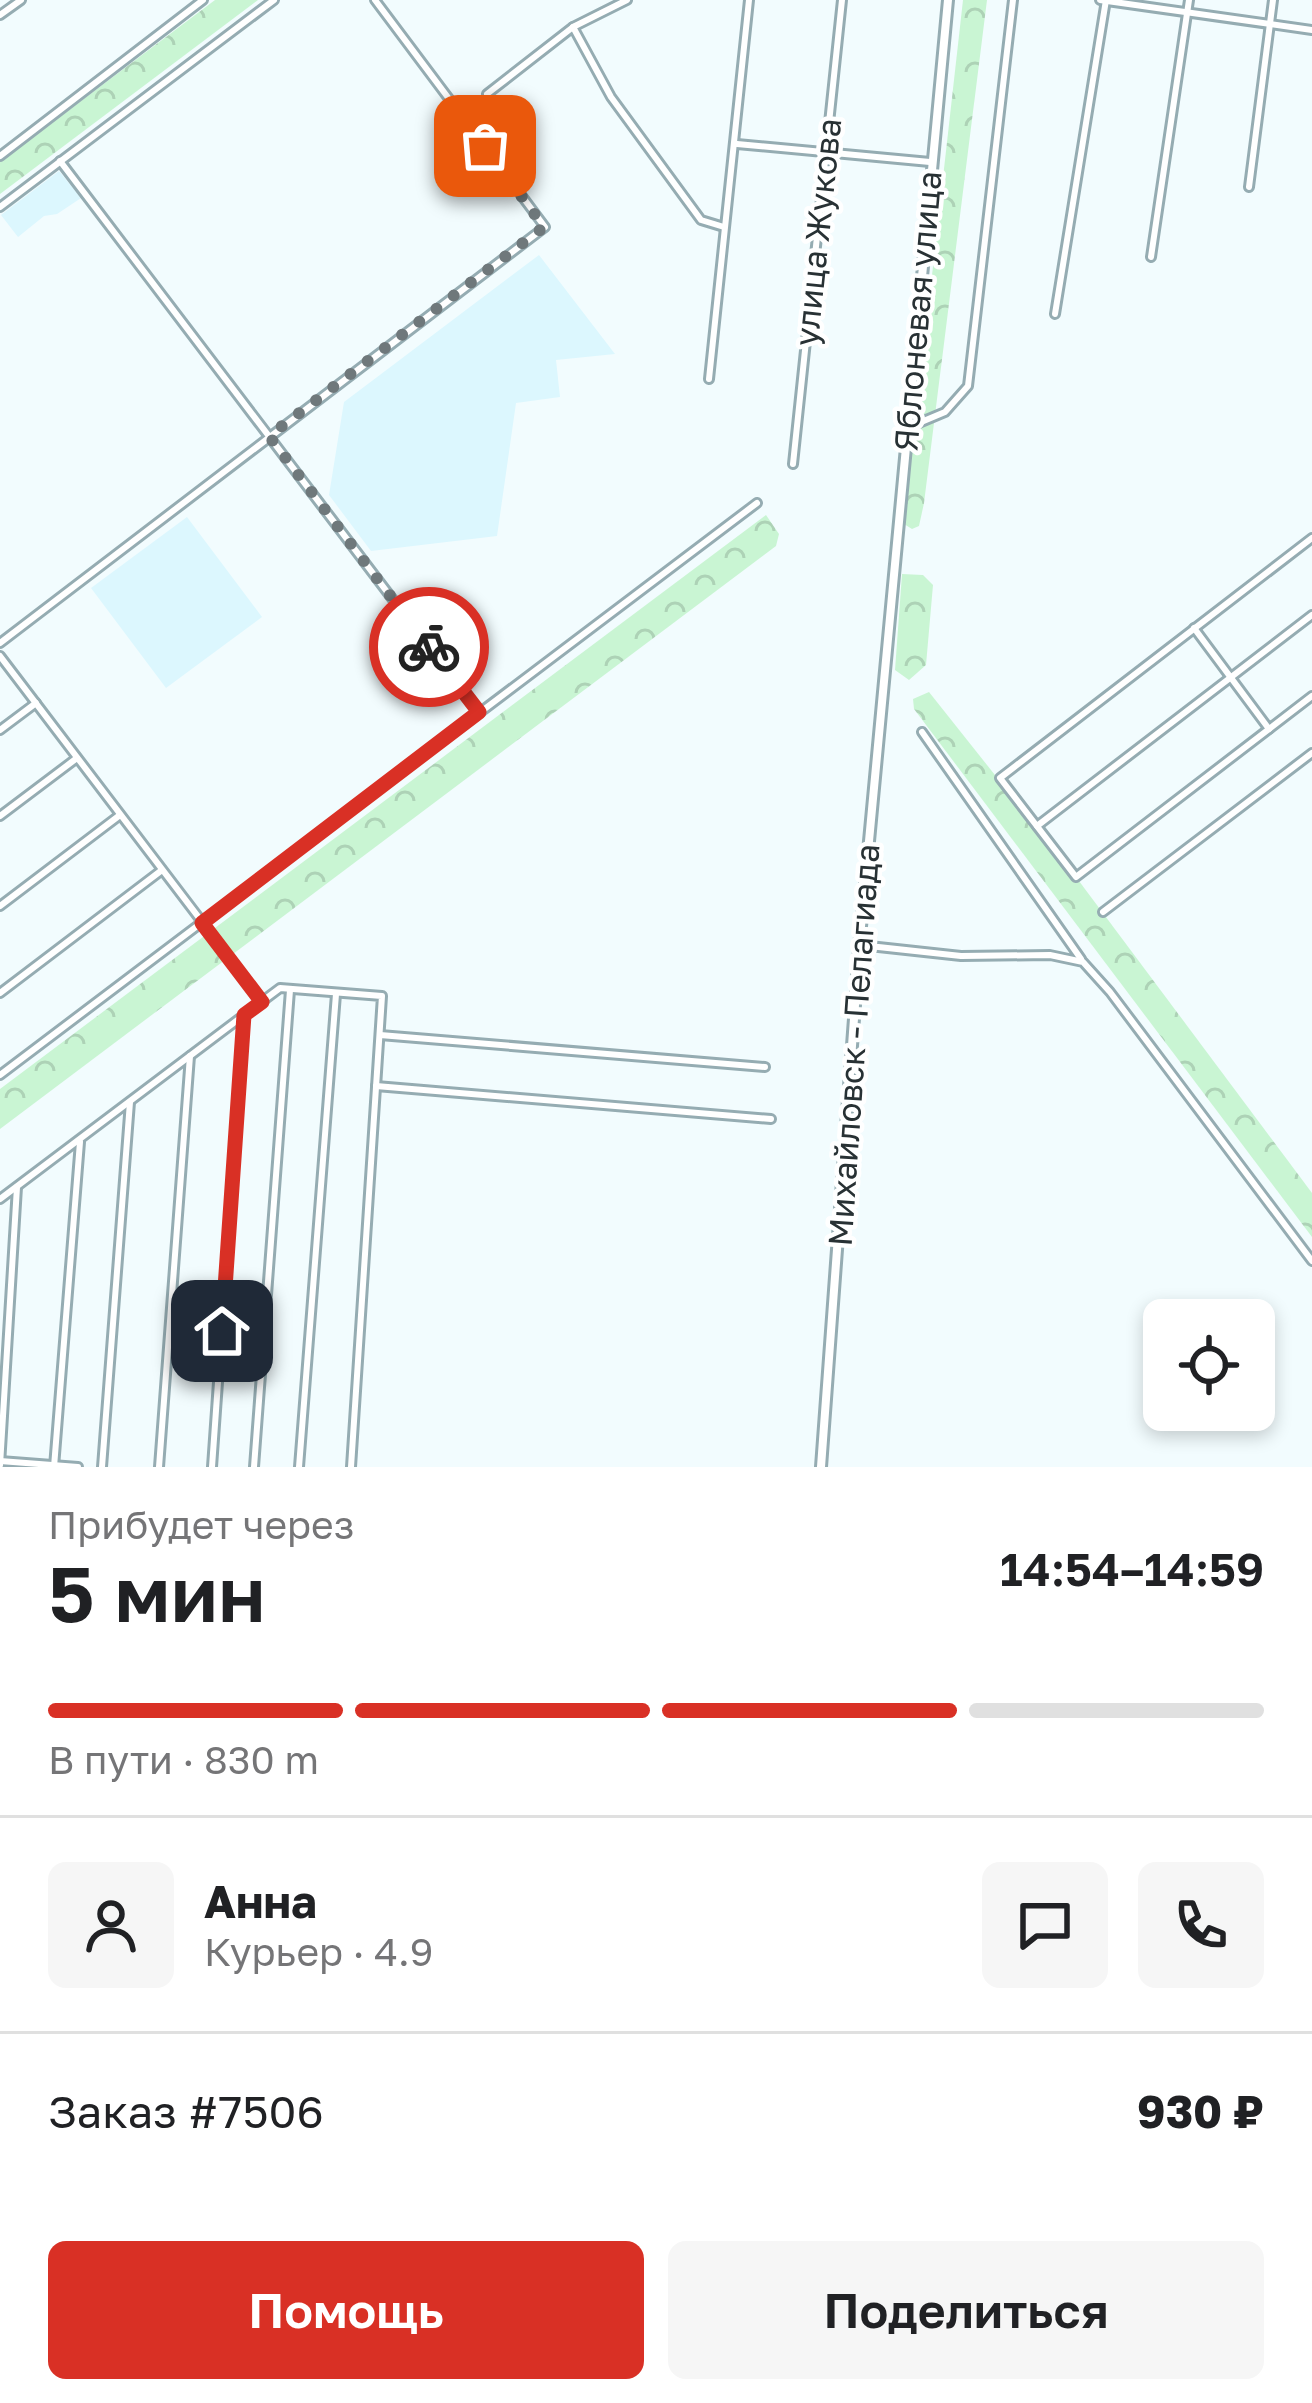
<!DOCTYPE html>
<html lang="ru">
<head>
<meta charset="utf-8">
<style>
	body { margin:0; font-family:"Golos Text",sans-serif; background:#f6f6f6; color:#202124; height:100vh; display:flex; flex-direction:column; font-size:45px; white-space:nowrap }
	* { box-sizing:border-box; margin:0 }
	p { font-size:39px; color:#757577 }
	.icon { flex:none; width:66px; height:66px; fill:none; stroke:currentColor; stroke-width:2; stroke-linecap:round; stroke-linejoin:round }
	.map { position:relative; height:1467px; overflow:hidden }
	.side { display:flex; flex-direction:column; background:#fff; flex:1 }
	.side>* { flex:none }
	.tools { position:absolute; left:1143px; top:1299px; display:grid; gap:24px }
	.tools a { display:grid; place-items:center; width:132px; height:132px; border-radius:18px; background:#fff; box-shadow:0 6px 18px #0003; font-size:60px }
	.pin { position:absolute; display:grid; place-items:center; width:102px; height:102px; color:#fff; margin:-51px; border-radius:24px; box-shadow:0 6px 18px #0006 }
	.courier { position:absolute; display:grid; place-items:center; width:120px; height:120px; margin:-60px; border:9px solid #d93025; border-radius:50%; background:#fff; color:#222; box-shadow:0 3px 15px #0007 }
	.overview em { font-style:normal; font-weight:600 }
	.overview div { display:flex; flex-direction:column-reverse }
	.overview { display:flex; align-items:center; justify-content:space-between; height:204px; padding:0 48px }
	h1 { font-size:78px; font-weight:600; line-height:90px }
	.bar { display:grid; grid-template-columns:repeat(4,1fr); gap:18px 12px; align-content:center; height:144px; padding:0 48px }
	.bar i { height:15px; border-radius:9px; background:#e0e0e0 }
	.bar .active { background:#d93025 }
	.bar p { grid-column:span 4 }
	.line { display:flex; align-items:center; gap:30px; padding:0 48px; border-top:3px solid #e0e0e0 }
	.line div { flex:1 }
	.round { display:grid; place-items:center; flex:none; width:126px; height:126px; border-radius:18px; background:#f6f6f6 }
	.cta { display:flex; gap:24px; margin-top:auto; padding:24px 48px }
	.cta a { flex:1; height:138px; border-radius:18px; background:#d93025; color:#fff; font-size:48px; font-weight:600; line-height:138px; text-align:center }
	.cta a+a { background:#f6f6f6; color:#202124 }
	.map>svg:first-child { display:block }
	.built { fill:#dcf7fe }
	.forest { fill:url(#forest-crowns) }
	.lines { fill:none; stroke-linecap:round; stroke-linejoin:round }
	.minor-casing { stroke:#95acb2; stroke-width:12 }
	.tertiary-casing { stroke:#95acb2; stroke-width:14 }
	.minor { stroke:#fff; stroke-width:6 }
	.tertiary { stroke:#fff; stroke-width:8 }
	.done { stroke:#6f787b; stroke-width:12; stroke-dasharray:0 21.6 }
	.route { stroke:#d93025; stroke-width:15 }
	.labels { text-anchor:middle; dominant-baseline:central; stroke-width:9; stroke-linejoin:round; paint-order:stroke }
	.street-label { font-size:33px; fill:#283134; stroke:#fff }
</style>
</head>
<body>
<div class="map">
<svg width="1312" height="1467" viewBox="0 0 1312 1467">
	<defs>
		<pattern id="forest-crowns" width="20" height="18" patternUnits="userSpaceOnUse" patternTransform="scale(3)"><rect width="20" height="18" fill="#c9f5d3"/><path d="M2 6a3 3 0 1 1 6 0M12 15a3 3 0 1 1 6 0" fill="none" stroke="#add2b6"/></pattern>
	</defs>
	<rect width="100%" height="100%" fill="#f2fcfe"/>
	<!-- built -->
	<g class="built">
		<path d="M59,171L81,198L57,214L44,216L18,237L1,215Z"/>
		<path d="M539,255L615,354L556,360L560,397L516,403L497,536L371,551L329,495L344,402Z"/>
		<path d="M187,517L262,617L166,688L91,588Z"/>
	</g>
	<!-- forest -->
	<g class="forest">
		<path d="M215,0H258L0,194V162Z"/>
		<path d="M963,0H987L924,503L919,526L912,529L904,524Z"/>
		<path d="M766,515L779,534L776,546L0,1129V1089Z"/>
		<path d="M902,574L923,575L933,585L926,665L909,680L895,670Z"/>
		<path d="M929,692L1076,877L1312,1193V1237L914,709L913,699Z"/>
	</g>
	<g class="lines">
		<defs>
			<g id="minor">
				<path d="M1100,0L1312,30"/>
				<path d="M0,15L21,0"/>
				<path d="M573,27L611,97L701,220L724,227"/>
				<path d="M487,94L573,27L627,0"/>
				<path d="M737,144L930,162"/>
				<path d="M0,156L203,0"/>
				<path d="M60,161L479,713"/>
				<path d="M1249,187L1273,0"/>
				<path d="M0,207L274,0"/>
				<path d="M1151,257L1189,0"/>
				<path d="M1055,314L1106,0"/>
				<path d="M709,379L749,0"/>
				<path d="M907,428L945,412L968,386L1013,0"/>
				<path d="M793,464L842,0"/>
				<path d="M1312,538L1000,778L1076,877L1312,696"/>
				<path d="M1194,628L1269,729"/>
				<path d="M0,643L545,227L375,0"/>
				<path d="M0,656L263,1002"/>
				<path d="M0,730L36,703"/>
				<path d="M922,732L1081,959"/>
				<path d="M0,816L77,758"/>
				<path d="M1037,826L1312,615"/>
				<path d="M0,906L120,815"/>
				<path d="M1103,912L1312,753"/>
				<path d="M860,945L961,956L1050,955L1083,962L1110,992L1312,1261"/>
				<path d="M0,993L162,870"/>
				<path d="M380,1035L765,1067"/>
				<path d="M0,1075L757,503"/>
				<path d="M376,1086L771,1119"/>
				<path d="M0,1199L280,988L382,996L351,1467"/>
				<path d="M0,1461L78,1467"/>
				<path d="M0,1465L17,1187"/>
				<path d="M54,1467L80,1142"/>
				<path d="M102,1467L130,1102"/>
				<path d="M159,1467L190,1056"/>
				<path d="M212,1467L244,1015"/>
				<path d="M254,1467L290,990"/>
				<path d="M299,1467L336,994"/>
			</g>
			<path id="tertiary" d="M821,1467L860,937L948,0"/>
		</defs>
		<!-- minor casing -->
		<use href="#minor" class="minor-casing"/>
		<!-- tertiary casing -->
		<use href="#tertiary" class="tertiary-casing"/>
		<!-- minor -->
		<use href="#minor" class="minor"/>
		<!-- tertiary -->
		<use href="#tertiary" class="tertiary"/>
	</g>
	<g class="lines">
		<!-- done -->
		<path class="done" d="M429,647L269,436L544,227L485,146"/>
		<!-- route -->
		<path class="route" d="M222,1331L244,1015L262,1002L202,923L479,712L429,647"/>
	</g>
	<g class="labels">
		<!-- street labels -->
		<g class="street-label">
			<text transform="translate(817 232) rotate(-84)">улица Жукова</text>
			<text transform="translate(917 311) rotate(-85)">Яблоневая улица</text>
			<text transform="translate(853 1045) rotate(-86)">Михайловск - Пелагиада</text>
		</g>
	</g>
</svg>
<div class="tools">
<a><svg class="icon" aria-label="locate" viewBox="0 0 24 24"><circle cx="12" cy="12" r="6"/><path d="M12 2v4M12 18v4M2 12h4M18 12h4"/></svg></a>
</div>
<div class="pin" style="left:485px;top:146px;background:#ea580c"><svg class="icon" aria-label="bag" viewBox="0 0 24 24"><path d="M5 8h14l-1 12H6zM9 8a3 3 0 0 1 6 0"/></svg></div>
<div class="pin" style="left:222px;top:1331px;background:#1f2937"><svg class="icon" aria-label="home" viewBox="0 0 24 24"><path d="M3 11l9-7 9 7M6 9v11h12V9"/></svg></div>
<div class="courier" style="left:429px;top:647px"><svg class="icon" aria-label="bike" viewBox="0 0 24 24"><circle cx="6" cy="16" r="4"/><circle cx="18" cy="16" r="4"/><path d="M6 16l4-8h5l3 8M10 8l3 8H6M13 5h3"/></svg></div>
</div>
<section class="side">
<div class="overview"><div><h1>5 мин</h1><p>Прибудет через</p></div><em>14:54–14:59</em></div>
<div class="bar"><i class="active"></i><i class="active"></i><i class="active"></i><i></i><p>В пути · 830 m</p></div>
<div class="line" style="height:216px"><a class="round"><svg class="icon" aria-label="person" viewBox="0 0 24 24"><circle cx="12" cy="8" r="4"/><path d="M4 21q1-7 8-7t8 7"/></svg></a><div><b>Анна</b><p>Курьер · 4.9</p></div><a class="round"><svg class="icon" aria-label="chat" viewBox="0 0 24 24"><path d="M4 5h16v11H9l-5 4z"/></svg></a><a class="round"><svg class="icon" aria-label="phone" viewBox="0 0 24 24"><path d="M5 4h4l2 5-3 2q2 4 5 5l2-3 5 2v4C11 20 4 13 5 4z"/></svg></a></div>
<div class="line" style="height:156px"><div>Заказ #7506</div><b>930 ₽</b></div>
<div class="cta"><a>Помощь</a><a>Поделиться</a></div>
</section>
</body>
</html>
